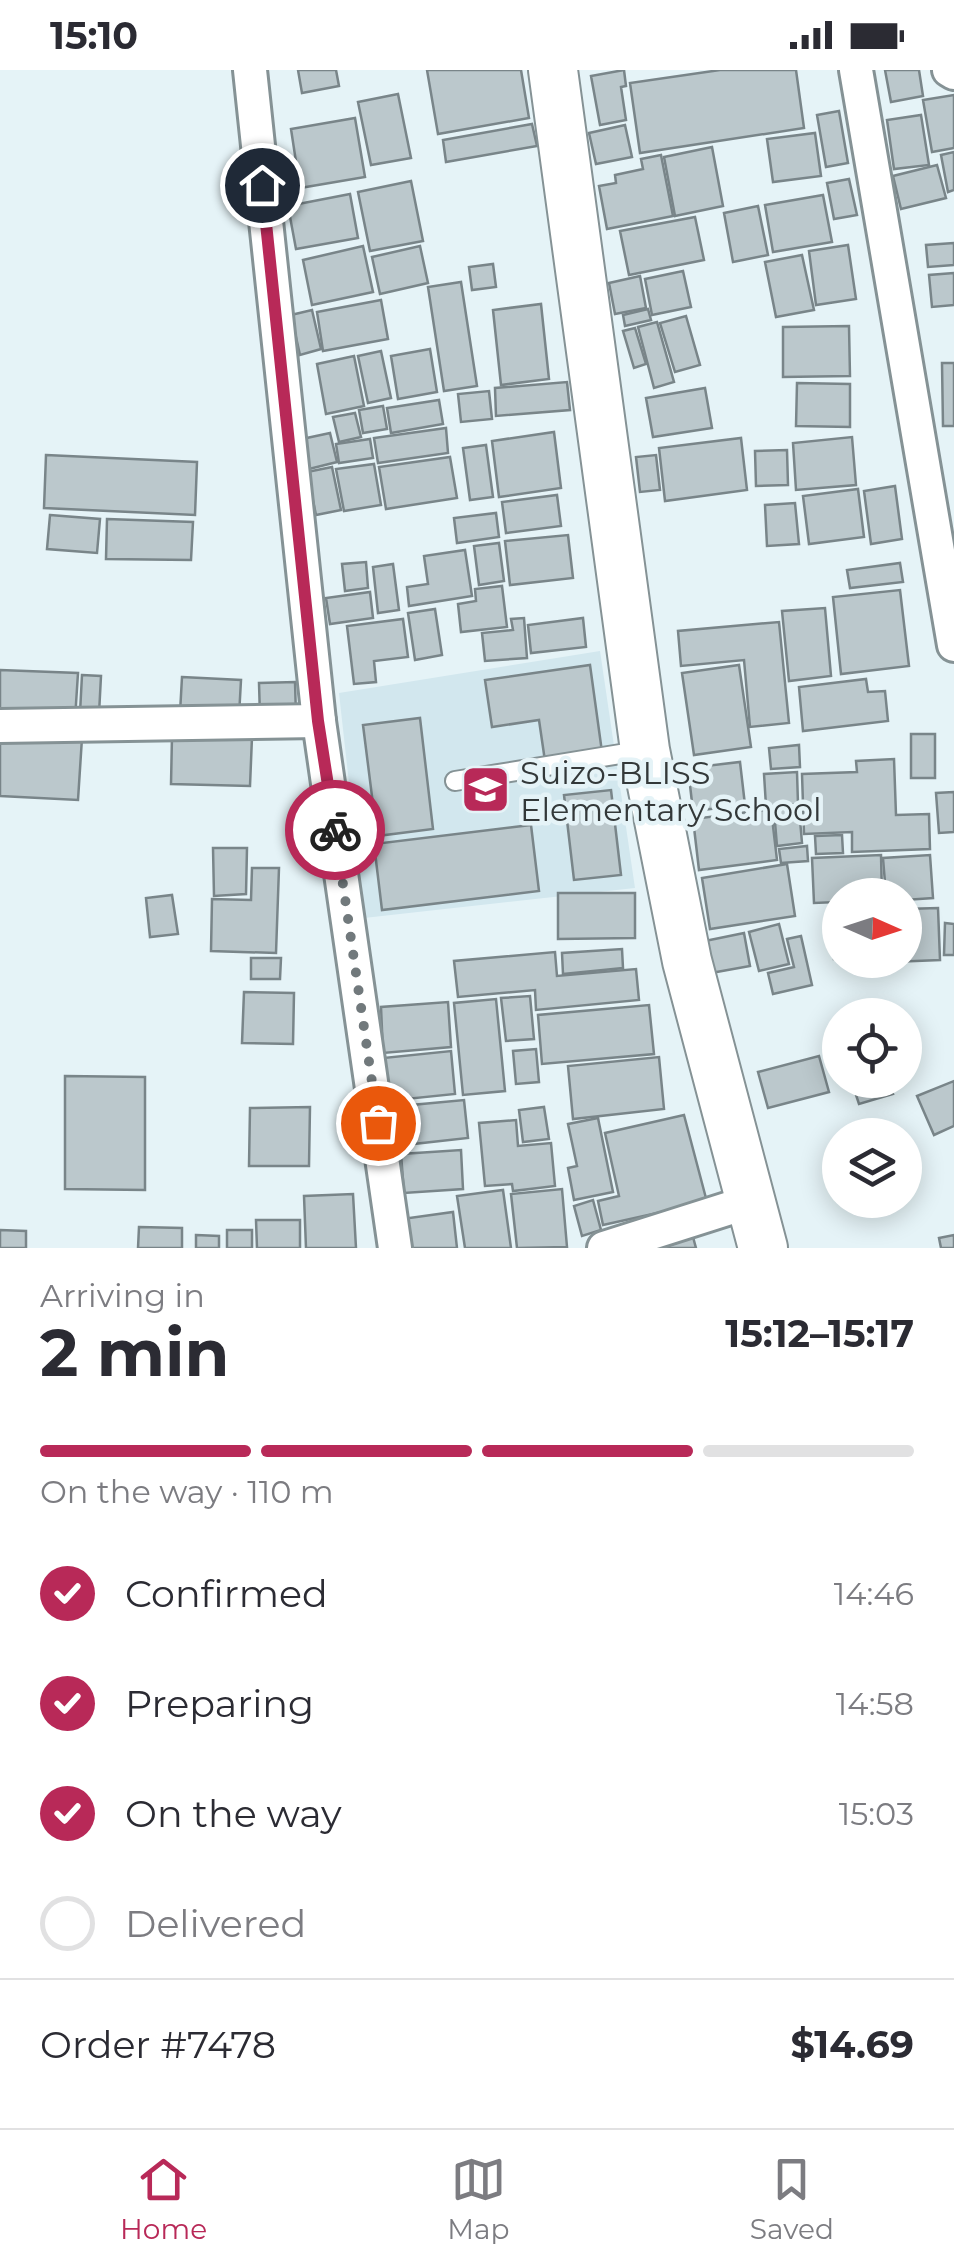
<!DOCTYPE html>
<html lang="en">
<head>
<meta charset="utf-8">
<style>
	body { margin:0; font-family:Montserrat,sans-serif; background:#f2f2f3; color:#2b2b33; height:100vh; display:flex; flex-direction:column; font-size:38px; white-space:nowrap }
	* { box-sizing:border-box; margin:0 }
	p { font-size:32px; color:#7c7c81 }
	.icon { flex:none; width:55px; height:55px; fill:none; stroke:currentColor; stroke-width:2; stroke-linecap:round; stroke-linejoin:round }
	.map { position:relative; height:1178px; overflow:hidden }
	.details { display:flex; flex-direction:column; background:#fff; flex:1 }
	.details>* { flex:none }
	.needle { width:65px; rotate:93deg }
	.fabs { position:absolute; left:822px; top:808px; display:grid; gap:20px }
	.fabs a { display:grid; place-items:center; width:100px; height:100px; border-radius:50%; background:#fff; box-shadow:0 5px 25px #0003; font-size:50px }
	.pin { position:absolute; display:grid; place-items:center; width:85px; height:85px; color:#fff; margin:-42px; border:5px solid #fff; border-radius:50%; box-shadow:0 2px 10px #0007 }
	.courier { position:absolute; display:grid; place-items:center; width:100px; height:100px; margin:-50px; border:8px solid #b82958; border-radius:50%; background:#fff; color:#222; box-shadow:0 2px 12px #0007 }
	.headline em { font-style:normal; font-weight:700 }
	.headline div { display:flex; flex-direction:column-reverse }
	.headline { display:flex; align-items:center; justify-content:space-between; height:170px; padding:0 40px }
	h1 { font-size:65px; font-weight:700; line-height:75px }
	.bar { display:grid; grid-template-columns:repeat(4,1fr); gap:15px 10px; align-content:center; height:120px; padding:0 40px }
	.bar i { height:12px; border-radius:8px; background:#e1e1e2 }
	.bar .selected { background:#b82958 }
	.bar p { grid-column:span 4 }
	.line { display:flex; align-items:center; gap:25px; padding:0 40px; border-top:2px solid #e1e1e2 }
	.line div { flex:1 }
	ol { padding:0 40px; list-style:none }
	li { display:flex; align-items:center; gap:30px; height:110px }
	li p { margin-inline-start:auto }
	li .icon { padding:10px; border-radius:50%; background:#b82958; color:#fff; stroke-width:4 }
	li:last-child { color:#7c7c81 }
	li i { width:55px; height:55px; border:5px solid #e1e1e2; border-radius:50% }
	.status { display:flex; justify-content:space-between; align-items:center; height:70px; padding:0 50px; background:#fff; direction:ltr }
	.status svg { height:28px; fill:currentColor }
	.tabs { display:flex; justify-content:space-around; align-items:center; height:140px; border-top:2px solid #e1e1e2; background:#fff; font-size:28px; color:#7c7c81 }
	.tabs a { display:grid; justify-items:center; gap:5px }
	.tabs .selected { color:#b82958 }
	.map>svg:first-child { display:block }
	.built { fill:#d2e7ee }
	.building { fill:#bbc8cc; stroke:#798589; stroke-width:2.5 }
	.lines { fill:none; stroke-linecap:round; stroke-linejoin:round }
	.lane-casing { stroke:#859295; stroke-width:22 }
	.street-casing { stroke:#859295; stroke-width:38 }
	.secondary-casing { stroke:#859295; stroke-width:52 }
	.lane { stroke:#fff; stroke-width:18 }
	.street { stroke:#fff; stroke-width:32 }
	.secondary { stroke:#fff; stroke-width:48 }
	.done { stroke:#71797c; stroke-width:10; stroke-dasharray:0 18 }
	.route { stroke:#b82958; stroke-width:12 }
	.labels { text-anchor:middle; dominant-baseline:central; stroke-width:9; stroke-linejoin:round; paint-order:stroke }
	.poi-label { font-size:32px; fill:#333839; stroke:#e5f3f7; text-anchor:start }
</style>
</head>
<body>
<div class="status"><b>15:10</b><svg viewBox="0 0 49 12"><path d="M0 12V9h3v3zM5 12V6h3v6zM10 12V3h3v9zM15 12V0h3v12zM26 1h20v11H26zM47 4h2v5h-2z"/></svg></div>
<div class="map">
<svg width="954" height="1178" viewBox="0 0 954 1178">
	<rect width="100%" height="100%" fill="#e5f3f7"/>
	<!-- built -->
	<path class="built" d="M600,581L635,818L364,848L339,623Z"/>
	<!-- building -->
	<g class="building">
		<path d="M298,0H336L339,16L302,23Z"/>
		<path d="M427,0H521L529,48L438,64Z"/>
		<path d="M624,0L626,16L621,17L626,50L600,55L591,6Z"/>
		<path d="M720,0H796L804,58L640,83L630,13Z"/>
		<path d="M885,0H919L923,26L891,32Z"/>
		<path d="M398,24L411,88L371,95L358,32Z"/>
		<path d="M954,25V78L932,82L923,30Z"/>
		<path d="M839,41L848,93L826,97L817,45Z"/>
		<path d="M921,45L929,95L894,99L887,50Z"/>
		<path d="M355,48L365,107L300,118L291,59Z"/>
		<path d="M532,54L537,76L446,92L443,70Z"/>
		<path d="M625,55L632,87L596,94L589,63Z"/>
		<path d="M815,63L821,106L773,112L767,69Z"/>
		<path d="M712,77L723,136L675,146L664,87Z"/>
		<path d="M954,82V120L948,122L941,85Z"/>
		<path d="M661,85L673,146L607,159L599,116L616,113L615,105L643,99L641,89Z"/>
		<path d="M937,95L946,128L901,139L893,106Z"/>
		<path d="M849,109L857,145L834,149L827,113Z"/>
		<path d="M411,111L423,171L370,181L358,122Z"/>
		<path d="M350,124L358,168L296,179L288,136Z"/>
		<path d="M823,125L832,172L773,182L765,135Z"/>
		<path d="M758,136L768,185L733,192L724,143Z"/>
		<path d="M695,147L704,190L629,205L620,161Z"/>
		<path d="M954,173V195L928,197L926,175Z"/>
		<path d="M848,175L856,229L816,235L809,181Z"/>
		<path d="M363,176L373,222L312,235L303,190Z"/>
		<path d="M420,176L428,213L380,224L372,187Z"/>
		<path d="M802,185L814,240L776,247L765,192Z"/>
		<path d="M493,194L496,217L472,220L469,197Z"/>
		<path d="M683,201L691,237L652,245L645,209Z"/>
		<path d="M954,203V235L932,237L929,205Z"/>
		<path d="M640,206L646,238L615,244L609,213Z"/>
		<path d="M461,212L477,316L444,321L428,217Z"/>
		<path d="M381,230L388,269L323,281L317,242Z"/>
		<path d="M541,234L549,309L501,315L493,240Z"/>
		<path d="M648,239L651,250L625,256L623,245Z"/>
		<path d="M312,240L321,279L300,285L291,245Z"/>
		<path d="M686,246L700,295L675,302L660,253Z"/>
		<path d="M657,252L674,312L654,318L638,257Z"/>
		<path d="M849,256L850,306L783,307V257Z"/>
		<path d="M635,258L646,294L634,298L623,261Z"/>
		<path d="M430,279L437,322L398,329L391,286Z"/>
		<path d="M381,281L391,328L368,333L358,286Z"/>
		<path d="M354,286L364,336L326,344L317,294Z"/>
		<path d="M942,293H954V356H943Z"/>
		<path d="M567,312L570,340L496,346L495,318Z"/>
		<path d="M797,313L850,314V357L796,356Z"/>
		<path d="M705,318L712,358L653,367L646,328Z"/>
		<path d="M489,321L492,349L461,352L458,324Z"/>
		<path d="M439,330L443,354L391,363L387,338Z"/>
		<path d="M383,336L387,359L363,363L359,340Z"/>
		<path d="M355,343L361,367L339,372L333,347Z"/>
		<path d="M446,358L448,383L378,393L374,368Z"/>
		<path d="M554,362L561,418L499,427L492,371Z"/>
		<path d="M330,363L337,392L309,399L302,369Z"/>
		<path d="M852,367L856,415L796,420L793,373Z"/>
		<path d="M741,368L747,420L665,431L659,378Z"/>
		<path d="M370,369L373,388L339,393L336,374Z"/>
		<path d="M486,375L493,427L470,430L463,378Z"/>
		<path d="M787,380L788,415L756,416L755,381Z"/>
		<path d="M46,385L197,392L195,445L44,438Z"/>
		<path d="M656,385L660,420L640,422L636,387Z"/>
		<path d="M450,387L457,428L386,439L379,397Z"/>
		<path d="M374,394L381,435L344,441L336,399Z"/>
		<path d="M332,397L341,440L316,445L307,402Z"/>
		<path d="M895,416L902,469L871,474L864,421Z"/>
		<path d="M858,419L864,467L809,474L803,426Z"/>
		<path d="M557,425L561,456L506,463L502,432Z"/>
		<path d="M795,433L799,474L767,476L765,435Z"/>
		<path d="M496,443L499,467L457,473L454,448Z"/>
		<path d="M50,445L100,449L97,483L47,479Z"/>
		<path d="M107,449L193,452L191,490L106,489Z"/>
		<path d="M568,465L573,508L510,515L505,471Z"/>
		<path d="M499,473L504,511L479,515L474,476Z"/>
		<path d="M465,480L472,526L409,536L407,517L428,514L424,486Z"/>
		<path d="M366,492L368,518L345,521L342,494Z"/>
		<path d="M900,493L903,512L850,518L847,500Z"/>
		<path d="M393,494L399,540L378,543L373,497Z"/>
		<path d="M502,516L507,557L461,562L458,534L476,531L475,519Z"/>
		<path d="M900,520L909,596L841,604L833,527Z"/>
		<path d="M370,522L373,548L330,554L326,528Z"/>
		<path d="M825,538L831,606L789,611L782,541Z"/>
		<path d="M435,539L442,585L415,590L408,543Z"/>
		<path d="M524,548L527,588L485,591L482,563L513,560L511,549Z"/>
		<path d="M583,548L586,577L531,583L528,555Z"/>
		<path d="M403,549L408,587L374,591L376,612L354,614L347,556Z"/>
		<path d="M779,552L789,653L750,657L744,590L681,596L678,561Z"/>
		<path d="M590,595L602,682L545,691L539,650L492,657L485,610Z"/>
		<path d="M739,595L751,677L694,685L682,603Z"/>
		<path d="M0,600L78,603L75,649L0,645Z"/>
		<path d="M82,605L101,606L99,644L80,643Z"/>
		<path d="M182,607L241,610L239,646L180,643Z"/>
		<path d="M866,609L868,622L885,621L888,651L803,661L799,617Z"/>
		<path d="M295,612L296,646H260L259,613Z"/>
		<path d="M420,648L433,759L377,766L363,655Z"/>
		<path d="M0,664L82,668L78,730L0,726Z"/>
		<rect x="911" y="664" width="24" height="44"/>
		<path d="M172,666L252,667L250,716L171,714Z"/>
		<path d="M799,675L800,697L771,699L769,678Z"/>
		<path d="M894,689L896,745L929,744L930,779L852,782V762L804,764L802,704L857,702L856,691Z"/>
		<path d="M740,692L745,735L693,741L688,698Z"/>
		<path d="M797,702L798,734L766,736L764,704Z"/>
		<path d="M611,720L621,805L574,810L564,725Z"/>
		<path d="M954,722V762L939,763L936,723Z"/>
		<path d="M799,738L802,773L777,776L774,740Z"/>
		<path d="M771,739L777,790L699,800L693,749Z"/>
		<path d="M531,755L539,821L382,840L374,774Z"/>
		<path d="M842,765L843,783L816,784L815,766Z"/>
		<path d="M807,776L808,791L781,793L779,779Z"/>
		<path d="M213,778H247L246,824L214,826Z"/>
		<path d="M881,785L882,825H840V837H836L837,832L814,833L812,788Z"/>
		<path d="M930,785L933,828L905,830V825H886L883,788Z"/>
		<path d="M787,794L795,846L710,859L702,808Z"/>
		<path d="M252,798H279L276,883L211,881L212,829L251,830Z"/>
		<path d="M558,823H635V868L558,869Z"/>
		<path d="M172,825L178,864L150,867L146,828Z"/>
		<path d="M938,838L940,890L866,893V890H905V839Z"/>
		<path d="M835,847H840V889H834Z"/>
		<path d="M945,853L954,854V885H944Z"/>
		<path d="M779,854L789,894L759,901L749,862Z"/>
		<path d="M744,863L750,896L711,903L705,871Z"/>
		<path d="M801,866L812,915L773,924L768,903L794,897L787,869Z"/>
		<path d="M622,879L623,898L563,904L562,883Z"/>
		<path d="M555,882L557,906L636,899L639,930L536,940L535,920L458,927L454,891Z"/>
		<path d="M251,888H281L280,909H251Z"/>
		<path d="M244,922L294,923L293,974L242,973Z"/>
		<path d="M530,926L534,969L506,971L501,928Z"/>
		<path d="M496,929L505,1021L463,1025L454,933Z"/>
		<path d="M448,932L451,977L383,983L381,937Z"/>
		<path d="M649,935L654,984L542,994L538,945Z"/>
		<path d="M536,979L539,1012L516,1014L513,981Z"/>
		<path d="M451,981L455,1024L387,1031L383,988Z"/>
		<path d="M819,986L829,1022L768,1038L758,1002Z"/>
		<path d="M659,987L664,1039L573,1049L568,996Z"/>
		<path d="M65,1006L145,1007V1120L65,1119Z"/>
		<path d="M851,1010H888L893,1024L859,1034Z"/>
		<path d="M954,1011V1056L934,1065L917,1026Z"/>
		<path d="M464,1030L468,1068L404,1075L401,1036Z"/>
		<path d="M310,1037L309,1096H249L250,1038Z"/>
		<path d="M544,1037L549,1069L523,1072L519,1040Z"/>
		<path d="M684,1045L707,1132L603,1155L598,1131L619,1126L605,1063Z"/>
		<path d="M598,1048L613,1122L574,1130L568,1098L577,1096L568,1054Z"/>
		<path d="M516,1050L518,1076L551,1073L555,1116L513,1121L512,1114L485,1116L479,1053Z"/>
		<path d="M461,1080L463,1119L404,1123L401,1084Z"/>
		<path d="M562,1119L567,1177L517,1178L511,1124Z"/>
		<path d="M503,1120L511,1178H465L457,1126Z"/>
		<path d="M353,1124L356,1178H306L304,1126Z"/>
		<path d="M593,1130L601,1160L582,1166L574,1136Z"/>
		<path d="M453,1142L457,1178H405L402,1149Z"/>
		<path d="M256,1150H300V1178H257Z"/>
		<path d="M139,1157L182,1158V1178H138Z"/>
		<path d="M0,1160L26,1161V1178H0Z"/>
		<rect x="227" y="1160" width="25" height="18"/>
		<path d="M196,1165L219,1166V1178H196Z"/>
		<path d="M954,1165V1178H941L939,1168Z"/>
		<path d="M693,1167L696,1178H662Z"/>
	</g>
	<g class="lines">
		<defs>
			<path id="lane" d="M455,711L645,680"/>
			<g id="street">
				<path d="M250,0L319,651L395,1178"/>
				<path d="M856,0L954,575"/>
				<path d="M949,0L954,3"/>
				<path d="M0,656L319,651"/>
				<path d="M604,1178L752,1131"/>
			</g>
			<path id="secondary" d="M553,0L645,680L687,891L763,1178"/>
		</defs>
		<!-- lane casing -->
		<use href="#lane" class="lane-casing"/>
		<!-- street casing -->
		<use href="#street" class="street-casing"/>
		<!-- secondary casing -->
		<use href="#secondary" class="secondary-casing"/>
		<!-- lane -->
		<use href="#lane" class="lane"/>
		<!-- street -->
		<use href="#street" class="street"/>
		<!-- secondary -->
		<use href="#secondary" class="secondary"/>
	</g>
	<g class="lines">
		<!-- done -->
		<path class="done" d="M335,760L378,1053"/>
		<!-- route -->
		<path class="route" d="M262,115L318,651L335,760"/>
	</g>
	<!-- icons -->
	<defs>
		<symbol id="school-square" viewBox="-11 -11 22 22"><rect x="-9" y="-9" width="18" height="18" rx="4" fill="#b82958" stroke="#e5f3f7"/><path d="M0-5L7-2L0 1L-7-2ZM-4 1L0 2.5L4 1V4Q0 6-4 4Z" fill="#fff"/></symbol>
	</defs>
	<g fill-rule="evenodd">
		<use href="#school-square" x="458" y="692" width="55" height="55"/>
	</g>
	<g class="labels">
		<!-- poi labels -->
		<g class="poi-label">
			<text x="520" y="702">Suizo-BLISS<tspan x="520" dy="37">Elementary School</tspan></text>
		</g>
	</g>
</svg>
<div class="fabs">
<a><svg class="needle" viewBox="-14 -14 28 28"><path d="M0-13l5 13h-10z" fill="#e53935"/><path d="M0 13l5-13h-10z" fill="#7c7c81"/></svg></a>
<a><svg class="icon" aria-label="locate" viewBox="0 0 24 24"><circle cx="12" cy="12" r="6"/><path d="M12 2v4M12 18v4M2 12h4M18 12h4"/></svg></a>
<a><svg class="icon" aria-label="layers" viewBox="0 0 24 24"><path d="M12 4l9 5-9 5-9-5zM3 14l9 5 9-5"/></svg></a>
</div>
<div class="pin" style="left:378px;top:1053px;background:#ea580c"><svg class="icon" aria-label="bag" viewBox="0 0 24 24"><path d="M5 8h14l-1 12H6zM9 8a3 3 0 0 1 6 0"/></svg></div>
<div class="pin" style="left:262px;top:115px;background:#1f2937"><svg class="icon" aria-label="home" viewBox="0 0 24 24"><path d="M3 11l9-7 9 7M6 9v11h12V9"/></svg></div>
<div class="courier" style="left:335px;top:760px"><svg class="icon" aria-label="bike" viewBox="0 0 24 24"><circle cx="6" cy="16" r="4"/><circle cx="18" cy="16" r="4"/><path d="M6 16l4-8h5l3 8M10 8l3 8H6M13 5h3"/></svg></div>
</div>
<section class="details">
<div class="headline"><div><h1>2 min</h1><p>Arriving in</p></div><em>15:12–15:17</em></div>
<div class="bar"><i class="selected"></i><i class="selected"></i><i class="selected"></i><i></i><p>On the way · 110 m</p></div>
<ol>
<li><svg class="icon" aria-label="check" viewBox="0 0 24 24"><path d="M5 12l5 5 9-10"/></svg>Confirmed<p>14:46</p></li>
<li><svg class="icon" aria-label="check" viewBox="0 0 24 24"><path d="M5 12l5 5 9-10"/></svg>Preparing<p>14:58</p></li>
<li><svg class="icon" aria-label="check" viewBox="0 0 24 24"><path d="M5 12l5 5 9-10"/></svg>On the way<p>15:03</p></li>
<li><i></i>Delivered</li>
</ol>
<div class="line" style="height:130px"><div>Order #7478</div><b>$14.69</b></div>
</section>
<nav class="tabs">
<a class="selected"><svg class="icon" aria-label="home" viewBox="0 0 24 24"><path d="M3 11l9-7 9 7M6 9v11h12V9"/></svg>Home</a>
<a><svg class="icon" aria-label="map" viewBox="0 0 24 24"><path d="M3 6l6-2 6 2 6-2v14l-6 2-6-2-6 2zM9 4v14M15 6v14"/></svg>Map</a>
<a><svg class="icon" aria-label="saved" viewBox="0 0 24 24"><path d="M7 4h10v16l-5-4-5 4z"/></svg>Saved</a>
</nav>
</body>
</html>
